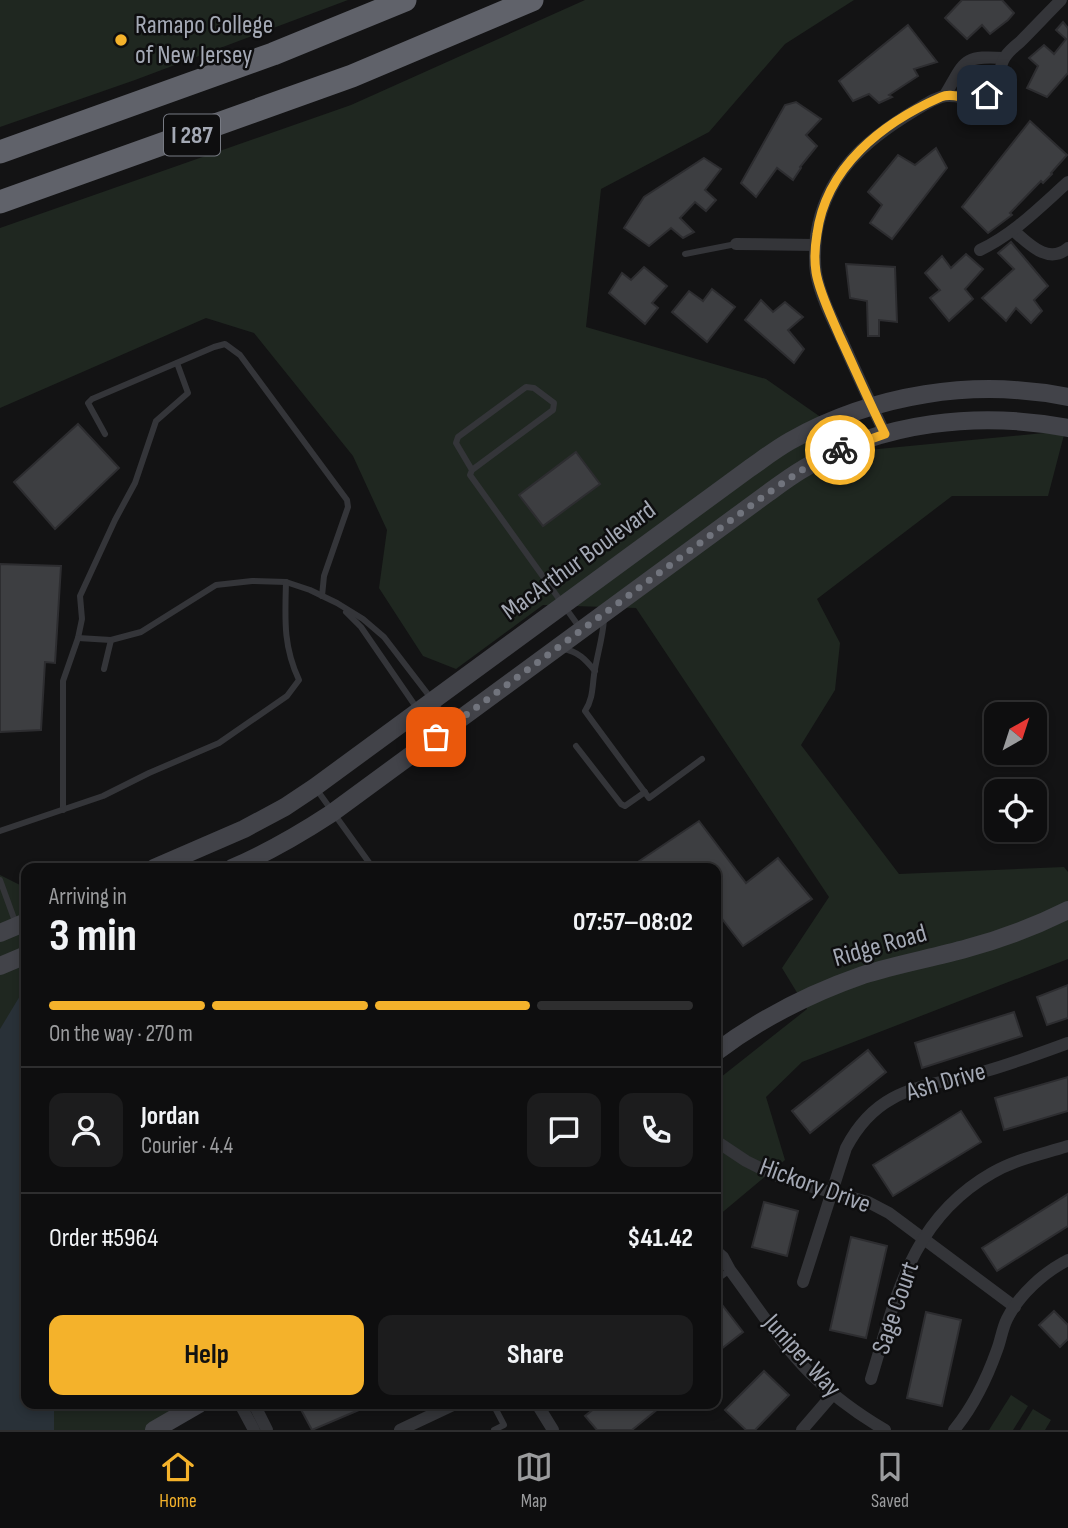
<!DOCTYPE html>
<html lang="en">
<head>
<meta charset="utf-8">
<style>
	body { margin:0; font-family:"Sofia Sans Condensed",sans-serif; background:#1c1c1d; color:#f1f3f6; height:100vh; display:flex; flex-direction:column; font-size:26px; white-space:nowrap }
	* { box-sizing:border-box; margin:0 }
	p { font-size:23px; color:#9b9c9e }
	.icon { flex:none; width:38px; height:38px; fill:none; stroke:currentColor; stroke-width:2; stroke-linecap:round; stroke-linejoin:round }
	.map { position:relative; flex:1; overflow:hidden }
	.details { position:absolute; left:21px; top:863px; width:700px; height:546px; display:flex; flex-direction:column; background:#0e0e0f; border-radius:14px; box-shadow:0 4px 10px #0003,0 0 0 2px #2e2e2f }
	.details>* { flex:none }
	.needle { width:46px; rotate:39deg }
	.tools { position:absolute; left:984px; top:702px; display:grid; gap:14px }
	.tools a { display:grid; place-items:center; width:63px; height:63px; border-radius:14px; background:#0e0e0f; box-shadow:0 4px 10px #0003,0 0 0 2px #2e2e2f; font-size:35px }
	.pin { position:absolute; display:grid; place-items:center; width:60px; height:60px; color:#fff; margin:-30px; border-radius:14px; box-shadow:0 4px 10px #0006 }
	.courier { position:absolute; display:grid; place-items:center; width:70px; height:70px; margin:-35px; border:5px solid #f4b22b; border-radius:50%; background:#fff; color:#222; box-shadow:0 2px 9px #0007 }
	.head em { font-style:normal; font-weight:700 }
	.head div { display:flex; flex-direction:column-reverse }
	.head { display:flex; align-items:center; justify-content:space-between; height:119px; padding:0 28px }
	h1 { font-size:46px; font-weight:700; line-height:52px }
	.bar { display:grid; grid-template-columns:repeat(4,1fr); gap:10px 7px; align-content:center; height:84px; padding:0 28px }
	.bar i { height:9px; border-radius:5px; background:#2e2e2f }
	.bar .current { background:#f4b22b }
	.bar p { grid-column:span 4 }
	.line { display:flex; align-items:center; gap:18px; padding:0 28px; border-top:2px solid #2e2e2f }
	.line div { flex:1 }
	.round { display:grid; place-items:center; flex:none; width:74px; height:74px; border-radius:14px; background:#1c1c1d }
	.action { display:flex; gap:14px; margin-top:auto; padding:14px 28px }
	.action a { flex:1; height:80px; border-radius:14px; background:#f4b22b; color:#111; font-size:28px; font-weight:700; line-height:80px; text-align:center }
	.action a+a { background:#1c1c1d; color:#f1f3f6 }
	.tabs { display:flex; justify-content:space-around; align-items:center; height:98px; border-top:2px solid #2e2e2f; background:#0e0e0f; font-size:19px; color:#9b9c9e }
	.tabs a { display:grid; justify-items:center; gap:4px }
	.tabs .current { color:#f4b22b }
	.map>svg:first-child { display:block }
	.green { fill:#1f2720 }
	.water { fill:#293138 }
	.building { fill:#3d3e41; stroke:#2d2d30; stroke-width:2 }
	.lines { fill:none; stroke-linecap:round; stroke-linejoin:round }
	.lane { stroke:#343539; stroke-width:6 }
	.street { stroke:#343539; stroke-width:12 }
	.secondary { stroke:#424349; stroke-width:18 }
	.highway { stroke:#60626a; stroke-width:23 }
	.done { stroke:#71747d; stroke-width:7; stroke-dasharray:0 12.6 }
	.route { stroke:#f4b22b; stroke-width:9 }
	.poi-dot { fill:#f4b22b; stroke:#0e0e0f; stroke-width:2.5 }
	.labels { text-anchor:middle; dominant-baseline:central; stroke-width:5; stroke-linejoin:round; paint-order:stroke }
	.shield { fill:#0e0e0f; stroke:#777a83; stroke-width:2 }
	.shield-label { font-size:24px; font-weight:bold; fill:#a4a9b5 }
	.poi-label { font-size:26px; fill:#a4a9b5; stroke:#0e0e0f; text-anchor:start }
	.street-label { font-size:26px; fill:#a4a9b5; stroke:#0e0e0f }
</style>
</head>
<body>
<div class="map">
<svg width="1068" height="1430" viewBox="0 0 1068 1430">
	<rect width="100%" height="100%" fill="#131314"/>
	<!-- green -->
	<g class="green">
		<path d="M0,0H348L135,80L0,127Z"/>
		<path d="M585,0H854L785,44L709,132L601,189L586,327L766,379L868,450L1065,431L1048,496H952L817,599L840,643L835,690L801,745L899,874L1064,867L1068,872V959L802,1062L766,1097L785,1160L718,1216L716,1214V1081L807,1009L782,968L829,897L636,608L543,605L456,669L423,656L379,588L387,530L353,456L254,333L206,318L0,408V228L351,105Z"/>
		<path d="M0,875L26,888V1404H205L161,1430H0Z"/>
		<path d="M1011,1395L1028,1406L1013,1430H989Z"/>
		<path d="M1033,1409L1051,1420L1045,1430H1020Z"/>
	</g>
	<!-- water -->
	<path class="water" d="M26,986V1404H54V1430H0V1029Z"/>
	<!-- building -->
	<g class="building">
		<path d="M962,0H1002L1014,13L1008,20L990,34L982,25L967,39L945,18Z"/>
		<path d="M1063,22L1068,28V73L1047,97L1027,88L1038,66L1029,58L1044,45L1054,54L1066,39L1056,30Z"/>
		<path d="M908,25L937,62L914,69L918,76L889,95L892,97L879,103L869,94L853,101L839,81Z"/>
		<path d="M796,102L821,119L806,135L817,146L800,167L801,168L793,180L777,168L756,197L741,183L785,105Z"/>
		<path d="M1030,121L1067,155L1051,173L1052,174L1043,183L1041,181L1010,213L1012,215L988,233L962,207Z"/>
		<path d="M936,148L947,168L892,239L870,223L882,205L868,192L898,155L915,165Z"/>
		<path d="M704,158L721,169L705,190L716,200L706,211L695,202L680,218L694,232L683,238L671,228L649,246L624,228L644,197Z"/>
		<path d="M1011,242L1048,286L1034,300L1042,311L1031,323L1016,308L1006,321L982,298L1014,269L998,253Z"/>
		<path d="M966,254L983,269L965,289L973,299L949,321L930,298L940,290L925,273L942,256L951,268Z"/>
		<path d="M846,264L895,267L897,322L879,320V336H868L867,301L850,298Z"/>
		<path d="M644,267L667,286L652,303L658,308L645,324L609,293L622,273L631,280Z"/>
		<path d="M712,289L735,307L707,342L672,312L689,291L703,301Z"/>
		<path d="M761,300L773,312L785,302L803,317L788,330L804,349L794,363L745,320Z"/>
		<path d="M78,424L119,468L55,529L14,482Z"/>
		<path d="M576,452L600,484L543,526L519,495Z"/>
		<path d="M0,564L61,566L55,663L45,662L41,730L0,732Z"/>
		<path d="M699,821L746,883L778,858L812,899L743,946L716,911V868H629Z"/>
		<path d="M1068,985V1018L1047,1025L1037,997Z"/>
		<path d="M1014,1012L1022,1036L922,1068L915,1043Z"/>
		<path d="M868,1050L886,1072L810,1133L792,1111Z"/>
		<path d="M1068,1077V1111L1004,1130L995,1098Z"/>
		<path d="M961,1111L981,1142L893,1196L873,1165Z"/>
		<path d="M1068,1194V1226L997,1271L982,1248Z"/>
		<path d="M764,1202L798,1211L787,1256L752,1247Z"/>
		<path d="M851,1237L887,1246L866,1338L830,1330Z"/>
		<path d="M716,1297L743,1332L716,1353Z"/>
		<path d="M1054,1311L1068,1325V1339L1060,1347L1039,1325Z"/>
		<path d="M926,1312L961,1320L942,1406L907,1398Z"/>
		<path d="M764,1371L789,1395L755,1430H746L725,1410Z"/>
		<path d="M298,1404H373L312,1430Z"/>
		<path d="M600,1404H664L632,1430H597L585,1416Z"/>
	</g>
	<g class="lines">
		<!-- lane -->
		<g class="lane">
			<path d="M685,254L736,244"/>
			<path d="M177,363L188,393L156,421L135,483L115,520L80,596L82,619L78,638L111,640L141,632L216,585L252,581L286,582L310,590L337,603L363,619L384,637L450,723"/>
			<path d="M105,434L88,403L92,399L214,347L225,344L240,355L347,500L348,507L324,576L322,596"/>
			<path d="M472,470L456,443L458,437L526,387L534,388L554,403L553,410L472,470L470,475L580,628"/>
			<path d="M346,612L361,627L436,736"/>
			<path d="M604,619C603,636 598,652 595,669C592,683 594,698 585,711L593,722L649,798L702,759"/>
			<path d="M563,649C578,651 586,660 595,671"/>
			<path d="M104,669L111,640"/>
			<path d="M576,746L621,804L625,806L645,792"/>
			<path d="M317,790L373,868"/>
			<path d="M63,810V681L78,638"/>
			<path d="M0,831L103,796L149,773L219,743L287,696L299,680C283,646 285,619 286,582"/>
			<path d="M0,880L16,924"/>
			<path d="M716,1280L730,1270"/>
			<path d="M493,1404L504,1425L494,1430"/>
		</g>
		<!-- street -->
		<g class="street">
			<path d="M945,95C965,62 961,55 1004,58"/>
			<path d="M1014,231C1029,244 1048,265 1068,248"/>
			<path d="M736,244L815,245"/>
			<path d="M980,250C1014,234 1040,207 1068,182"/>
			<path d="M885,434C870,402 855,370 841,338C831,317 820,295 816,273C814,261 815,248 816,236C825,175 864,141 914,111C923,106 937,96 947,96C962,95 974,104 988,95C1002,85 997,69 1005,57C1009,51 1015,46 1020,42C1034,28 1047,14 1061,0"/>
			<path d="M716,1141L746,1161L770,1173L798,1183L868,1202L889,1213L1015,1307"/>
			<path d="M716,1251L723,1257L730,1270C756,1305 780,1343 811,1374C833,1396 858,1414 885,1430"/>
			<path d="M803,1282L846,1148C879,1085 925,1088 986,1071C1014,1063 1041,1053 1068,1043"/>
			<path d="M871,1379C896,1297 911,1219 992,1173C1016,1159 1043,1154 1068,1146"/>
			<path d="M240,1404L254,1430"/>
			<path d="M254,1404L267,1430"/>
			<path d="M537,1404L553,1430"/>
			<path d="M400,1430L455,1404"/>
			<path d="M802,1430L833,1394"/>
			<path d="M954,1430C973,1407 987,1378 997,1350C1001,1340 1002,1329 1007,1319C1019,1295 1044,1272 1068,1260"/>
		</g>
		<!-- secondary -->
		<g class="secondary">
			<path d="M154,868L244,829L285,807L315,787L750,468C763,459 776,449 790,441C874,394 974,378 1068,397"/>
			<path d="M232,868C267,853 300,834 332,813L768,493C779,485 791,476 803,469C881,421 980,411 1068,428"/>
			<path d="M0,933L26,922"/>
			<path d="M0,966L26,955"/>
			<path d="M716,1052C760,1019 811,993 863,975C898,964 933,958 968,948C1002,939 1036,926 1068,910"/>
			<path d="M154,1430L199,1404"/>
		</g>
		<!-- highway -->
		<g class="highway">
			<path d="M0,152L273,54L405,0"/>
			<path d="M0,202L352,76L532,0"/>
		</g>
	</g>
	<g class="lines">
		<!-- done -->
		<path class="done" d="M436,737L768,493L805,468L840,450"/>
		<!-- route -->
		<path class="route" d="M840,450L885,434C869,402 855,369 840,337C832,318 819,292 816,272C814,259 815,246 817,234C826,167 882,123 941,97C955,91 968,104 987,95"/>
	</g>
	<!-- markers -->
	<circle class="poi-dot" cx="121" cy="40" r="7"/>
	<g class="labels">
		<!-- shield labels -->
		<rect class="shield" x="164" y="114.5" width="56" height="41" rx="5"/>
		<g class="shield-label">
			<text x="192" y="135">I 287</text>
		</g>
		<!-- poi labels -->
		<g class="poi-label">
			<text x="135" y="25">Ramapo College<tspan x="135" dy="30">of New Jersey</tspan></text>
		</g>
		<!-- street labels -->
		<g class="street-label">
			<text transform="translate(579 561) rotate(-36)">MacArthur Boulevard</text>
			<text transform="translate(880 946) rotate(-16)">Ridge Road</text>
			<text transform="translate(946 1082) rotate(-16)">Ash Drive</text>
			<text transform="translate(815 1186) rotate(20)">Hickory Drive</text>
			<text transform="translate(896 1308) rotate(-71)">Sage Court</text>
			<text transform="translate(802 1356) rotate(48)">Juniper Way</text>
		</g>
	</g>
</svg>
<div class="tools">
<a><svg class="needle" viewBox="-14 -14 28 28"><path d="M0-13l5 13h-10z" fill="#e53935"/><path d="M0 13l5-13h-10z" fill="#9b9c9e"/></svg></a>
<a><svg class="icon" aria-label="locate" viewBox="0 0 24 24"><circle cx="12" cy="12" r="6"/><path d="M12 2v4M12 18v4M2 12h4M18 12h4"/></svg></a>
</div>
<div class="pin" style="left:436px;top:737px;background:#ea580c"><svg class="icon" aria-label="bag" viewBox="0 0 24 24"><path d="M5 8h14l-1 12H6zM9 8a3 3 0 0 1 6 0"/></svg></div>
<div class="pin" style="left:987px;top:95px;background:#1f2937"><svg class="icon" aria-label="home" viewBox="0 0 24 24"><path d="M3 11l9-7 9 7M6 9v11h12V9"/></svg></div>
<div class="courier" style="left:840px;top:450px"><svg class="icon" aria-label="bike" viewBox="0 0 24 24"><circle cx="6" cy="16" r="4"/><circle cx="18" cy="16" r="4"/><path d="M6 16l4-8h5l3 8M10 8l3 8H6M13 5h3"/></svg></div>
<section class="details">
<div class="head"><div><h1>3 min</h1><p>Arriving in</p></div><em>07:57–08:02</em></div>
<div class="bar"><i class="current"></i><i class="current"></i><i class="current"></i><i></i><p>On the way · 270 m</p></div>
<div class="line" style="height:126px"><a class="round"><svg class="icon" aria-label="person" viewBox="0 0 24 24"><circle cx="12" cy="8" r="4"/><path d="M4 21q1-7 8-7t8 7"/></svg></a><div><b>Jordan</b><p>Courier · 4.4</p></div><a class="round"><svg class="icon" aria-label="chat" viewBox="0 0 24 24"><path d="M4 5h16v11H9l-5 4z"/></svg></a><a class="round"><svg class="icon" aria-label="phone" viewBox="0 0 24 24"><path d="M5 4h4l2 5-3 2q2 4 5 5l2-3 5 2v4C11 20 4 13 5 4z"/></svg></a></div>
<div class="line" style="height:91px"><div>Order #5964</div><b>$41.42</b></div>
<div class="action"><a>Help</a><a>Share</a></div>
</section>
</div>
<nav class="tabs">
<a class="current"><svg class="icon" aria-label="home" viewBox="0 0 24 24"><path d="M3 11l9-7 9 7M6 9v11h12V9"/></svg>Home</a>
<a><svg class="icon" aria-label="map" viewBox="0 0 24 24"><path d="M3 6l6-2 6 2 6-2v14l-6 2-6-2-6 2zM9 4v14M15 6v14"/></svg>Map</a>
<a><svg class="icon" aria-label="saved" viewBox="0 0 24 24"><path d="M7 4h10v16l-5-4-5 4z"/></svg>Saved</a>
</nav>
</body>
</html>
